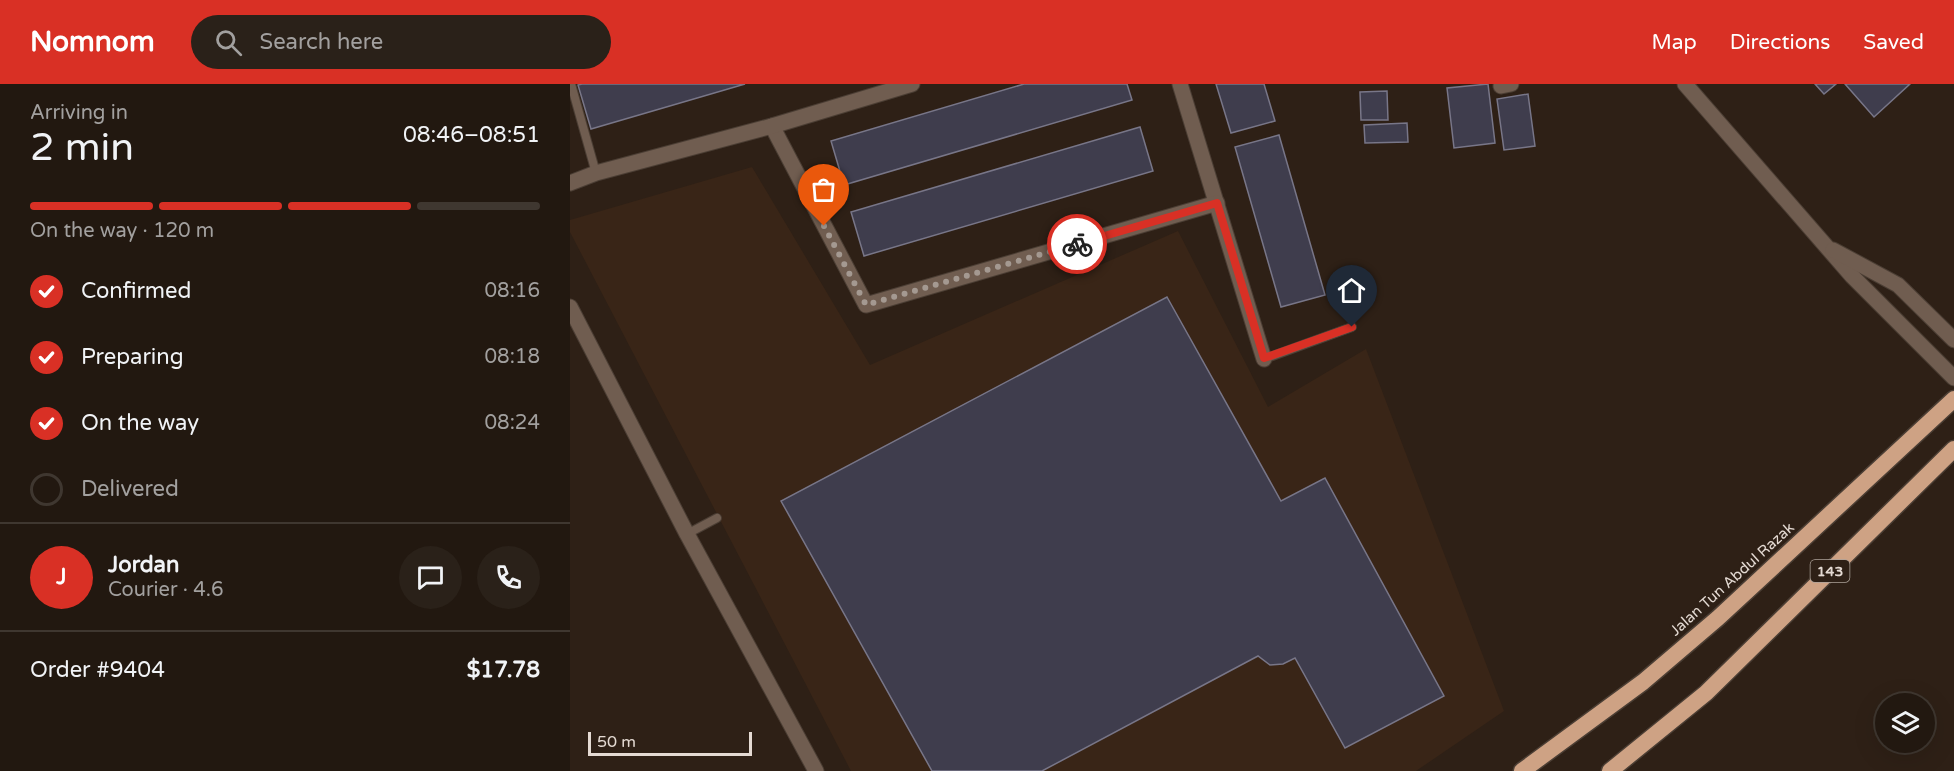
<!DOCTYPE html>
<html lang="en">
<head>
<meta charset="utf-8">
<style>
	body { margin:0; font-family:"Varela Round",sans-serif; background:#2a2119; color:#f1f3f6; height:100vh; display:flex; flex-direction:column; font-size:22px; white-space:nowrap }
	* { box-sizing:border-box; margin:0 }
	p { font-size:20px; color:#a2a09f }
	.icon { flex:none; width:33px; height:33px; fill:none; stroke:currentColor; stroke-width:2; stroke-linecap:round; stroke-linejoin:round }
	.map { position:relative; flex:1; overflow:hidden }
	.details { display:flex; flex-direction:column; background:#221810; width:570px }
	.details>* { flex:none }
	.fabs { position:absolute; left:1305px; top:609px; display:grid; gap:12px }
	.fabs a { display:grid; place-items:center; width:60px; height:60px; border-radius:50%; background:#221810; box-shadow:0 6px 24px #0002,0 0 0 2px #3f3730; font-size:30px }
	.scale { position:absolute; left:18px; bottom:15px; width:164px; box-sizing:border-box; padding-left:6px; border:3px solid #e4dad3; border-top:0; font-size:16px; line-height:21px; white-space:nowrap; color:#e4dad3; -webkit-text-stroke:4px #2e2016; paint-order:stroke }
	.pin { position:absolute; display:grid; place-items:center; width:51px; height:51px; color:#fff; margin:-62px -26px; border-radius:50% 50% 50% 0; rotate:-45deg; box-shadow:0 0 6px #0007 }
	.pin .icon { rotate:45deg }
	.courier { position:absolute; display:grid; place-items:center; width:60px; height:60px; margin:-30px; border:4px solid #d93025; border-radius:50%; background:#fff; color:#222; box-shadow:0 2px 8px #0007 }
	.summary em { font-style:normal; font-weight:600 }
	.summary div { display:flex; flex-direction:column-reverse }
	.summary { display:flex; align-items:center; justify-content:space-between; height:102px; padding:0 30px }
	h1 { font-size:39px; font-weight:600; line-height:45px }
	.bar { display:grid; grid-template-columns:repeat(4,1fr); gap:9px 6px; align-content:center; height:72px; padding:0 30px }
	.bar i { height:8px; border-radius:4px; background:#3f3730 }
	.bar .current { background:#d93025 }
	.bar p { grid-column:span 4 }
	.line { display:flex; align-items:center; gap:15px; padding:0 30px; border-top:2px solid #3f3730 }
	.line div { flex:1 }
	.round { display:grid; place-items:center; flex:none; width:63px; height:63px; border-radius:32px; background:#2a2119 }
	ol { padding:0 30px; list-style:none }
	li { display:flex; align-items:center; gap:18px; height:66px }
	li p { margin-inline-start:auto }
	li .icon { padding:6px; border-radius:50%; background:#d93025; color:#fff; stroke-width:4 }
	li:last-child { color:#a2a09f }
	li i { width:33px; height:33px; border:3px solid #3f3730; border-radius:50% }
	header { display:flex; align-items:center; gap:36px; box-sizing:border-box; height:84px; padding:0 30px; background:#d93025; color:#fff }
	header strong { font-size:28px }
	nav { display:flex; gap:33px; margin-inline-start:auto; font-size:21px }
	.search { width:420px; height:54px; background:#2a2119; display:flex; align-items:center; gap:15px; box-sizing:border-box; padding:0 21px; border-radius:33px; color:#a2a09f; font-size:22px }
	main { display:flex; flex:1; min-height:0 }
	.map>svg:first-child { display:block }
	.built { fill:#392517 }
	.building { fill:#3f3d4d; stroke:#787688; stroke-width:1.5 }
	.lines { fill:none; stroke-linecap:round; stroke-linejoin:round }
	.service-casing { stroke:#4b3e34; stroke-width:10 }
	.minor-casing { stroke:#4b3e34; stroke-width:17 }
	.trunk-casing { stroke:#4b3e34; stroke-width:19 }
	.service { stroke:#705d50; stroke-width:8 }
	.minor { stroke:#705d50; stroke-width:15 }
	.trunk { stroke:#cea284; stroke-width:16 }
	.done { stroke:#a49991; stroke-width:6; stroke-dasharray:0 10.8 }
	.route { stroke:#d93025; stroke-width:8 }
	.labels { text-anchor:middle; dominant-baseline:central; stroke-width:4.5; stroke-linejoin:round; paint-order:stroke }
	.shield { fill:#2e2016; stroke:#ada29a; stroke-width:1.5 }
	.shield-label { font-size:14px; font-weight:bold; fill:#e4dad3 }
	.street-label { font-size:15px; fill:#e4dad3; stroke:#2e2016 }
</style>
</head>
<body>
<header>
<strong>Nomnom</strong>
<div class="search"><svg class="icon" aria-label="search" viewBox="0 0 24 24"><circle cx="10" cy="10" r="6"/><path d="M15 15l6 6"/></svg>Search here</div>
<nav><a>Map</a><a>Directions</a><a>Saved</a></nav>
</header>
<main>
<section class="details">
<div class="summary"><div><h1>2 min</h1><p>Arriving in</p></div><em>08:46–08:51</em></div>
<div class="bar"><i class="current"></i><i class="current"></i><i class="current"></i><i></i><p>On the way · 120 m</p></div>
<ol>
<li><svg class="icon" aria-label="check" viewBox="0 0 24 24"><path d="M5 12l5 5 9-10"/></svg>Confirmed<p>08:16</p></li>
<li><svg class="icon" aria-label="check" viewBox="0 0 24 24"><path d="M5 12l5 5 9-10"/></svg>Preparing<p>08:18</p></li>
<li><svg class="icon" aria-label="check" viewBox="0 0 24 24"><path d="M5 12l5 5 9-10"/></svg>On the way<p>08:24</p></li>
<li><i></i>Delivered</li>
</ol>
<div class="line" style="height:108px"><b class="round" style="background:#d93025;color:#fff">J</b><div><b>Jordan</b><p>Courier · 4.6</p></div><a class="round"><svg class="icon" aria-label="chat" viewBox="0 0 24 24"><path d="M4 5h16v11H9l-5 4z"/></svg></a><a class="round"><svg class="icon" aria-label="phone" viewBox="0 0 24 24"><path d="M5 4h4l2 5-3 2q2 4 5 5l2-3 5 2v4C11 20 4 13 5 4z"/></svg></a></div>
<div class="line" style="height:78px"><div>Order #9404</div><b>$17.78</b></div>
</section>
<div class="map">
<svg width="1384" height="687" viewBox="0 0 1384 687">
	<rect width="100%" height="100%" fill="#2e2016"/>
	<!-- built -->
	<path class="built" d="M182,83L300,281L608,147L698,323L796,265L934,627L846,687H281L0,148V136Z"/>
	<!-- building -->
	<g class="building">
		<path d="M12,0H175L21,45L8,1Z"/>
		<path d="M454,0H557L562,16L274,101L261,57Z"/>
		<path d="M646,0H694L705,37L661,49Z"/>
		<path d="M918,0L925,59L884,64L877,4Z"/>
		<path d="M1245,0H1266L1254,10Z"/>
		<path d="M1275,0H1340L1304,33Z"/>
		<path d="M817,7L818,36H791L790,8Z"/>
		<path d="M958,10L965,62L934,66L927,15Z"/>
		<path d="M837,39L838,58L795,59L794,41Z"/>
		<path d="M570,43L583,87L294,172L281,128Z"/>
		<path d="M709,51L755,211L711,223L665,63Z"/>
		<path d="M597,213L711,417L755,394L874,612L775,664L725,574L713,580L700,581L688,572L472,687H362L211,417Z"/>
	</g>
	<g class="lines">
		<defs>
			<g id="service">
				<path d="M1,0L26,89"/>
				<path d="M694,275L782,243"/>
				<path d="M117,450L147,434"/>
			</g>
			<g id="minor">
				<path d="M610,0L694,275"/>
				<path d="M1115,0L1282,192L1384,294"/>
				<path d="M931,2L941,0"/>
				<path d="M202,42L296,221L647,119"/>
				<path d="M0,99L26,89L202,42L342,0"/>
				<path d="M1263,166L1328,201L1384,256"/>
				<path d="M0,223L117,450L246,687"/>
			</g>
			<g id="trunk">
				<path d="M952,687L1073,598L1148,534L1384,315"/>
				<path d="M1040,687L1136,609L1384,365"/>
			</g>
		</defs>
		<!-- service casing -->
		<use href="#service" class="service-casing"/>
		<!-- minor casing -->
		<use href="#minor" class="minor-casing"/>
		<!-- trunk casing -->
		<use href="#trunk" class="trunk-casing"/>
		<!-- service -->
		<use href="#service" class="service"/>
		<!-- minor -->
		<use href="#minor" class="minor"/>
		<!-- trunk -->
		<use href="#trunk" class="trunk"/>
	</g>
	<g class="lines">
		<!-- done -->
		<path class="done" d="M254,142L296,221L507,160"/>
		<!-- route -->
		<path class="route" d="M507,160L647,119L694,274L782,243"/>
	</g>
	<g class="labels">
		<!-- shield labels -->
		<rect class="shield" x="1240.5" y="476" width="39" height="22" rx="4.5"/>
		<g class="shield-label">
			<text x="1260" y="487">143</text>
		</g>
		<!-- street labels -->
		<g class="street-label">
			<text transform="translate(1162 495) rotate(-42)">Jalan Tun Abdul Razak</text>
		</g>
	</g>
</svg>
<div class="fabs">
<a><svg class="icon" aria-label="layers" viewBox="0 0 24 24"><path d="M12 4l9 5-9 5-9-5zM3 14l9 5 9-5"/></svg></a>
</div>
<div class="scale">50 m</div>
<div class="pin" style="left:254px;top:142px;background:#ea580c"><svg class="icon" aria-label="bag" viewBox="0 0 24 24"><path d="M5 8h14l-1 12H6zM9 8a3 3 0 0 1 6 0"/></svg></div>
<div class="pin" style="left:782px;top:243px;background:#1f2937"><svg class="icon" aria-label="home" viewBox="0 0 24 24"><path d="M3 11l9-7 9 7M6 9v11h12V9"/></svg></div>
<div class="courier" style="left:507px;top:160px"><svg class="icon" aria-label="bike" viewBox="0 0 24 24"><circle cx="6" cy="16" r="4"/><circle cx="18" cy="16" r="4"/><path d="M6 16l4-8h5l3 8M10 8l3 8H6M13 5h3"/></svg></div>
</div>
</main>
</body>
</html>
